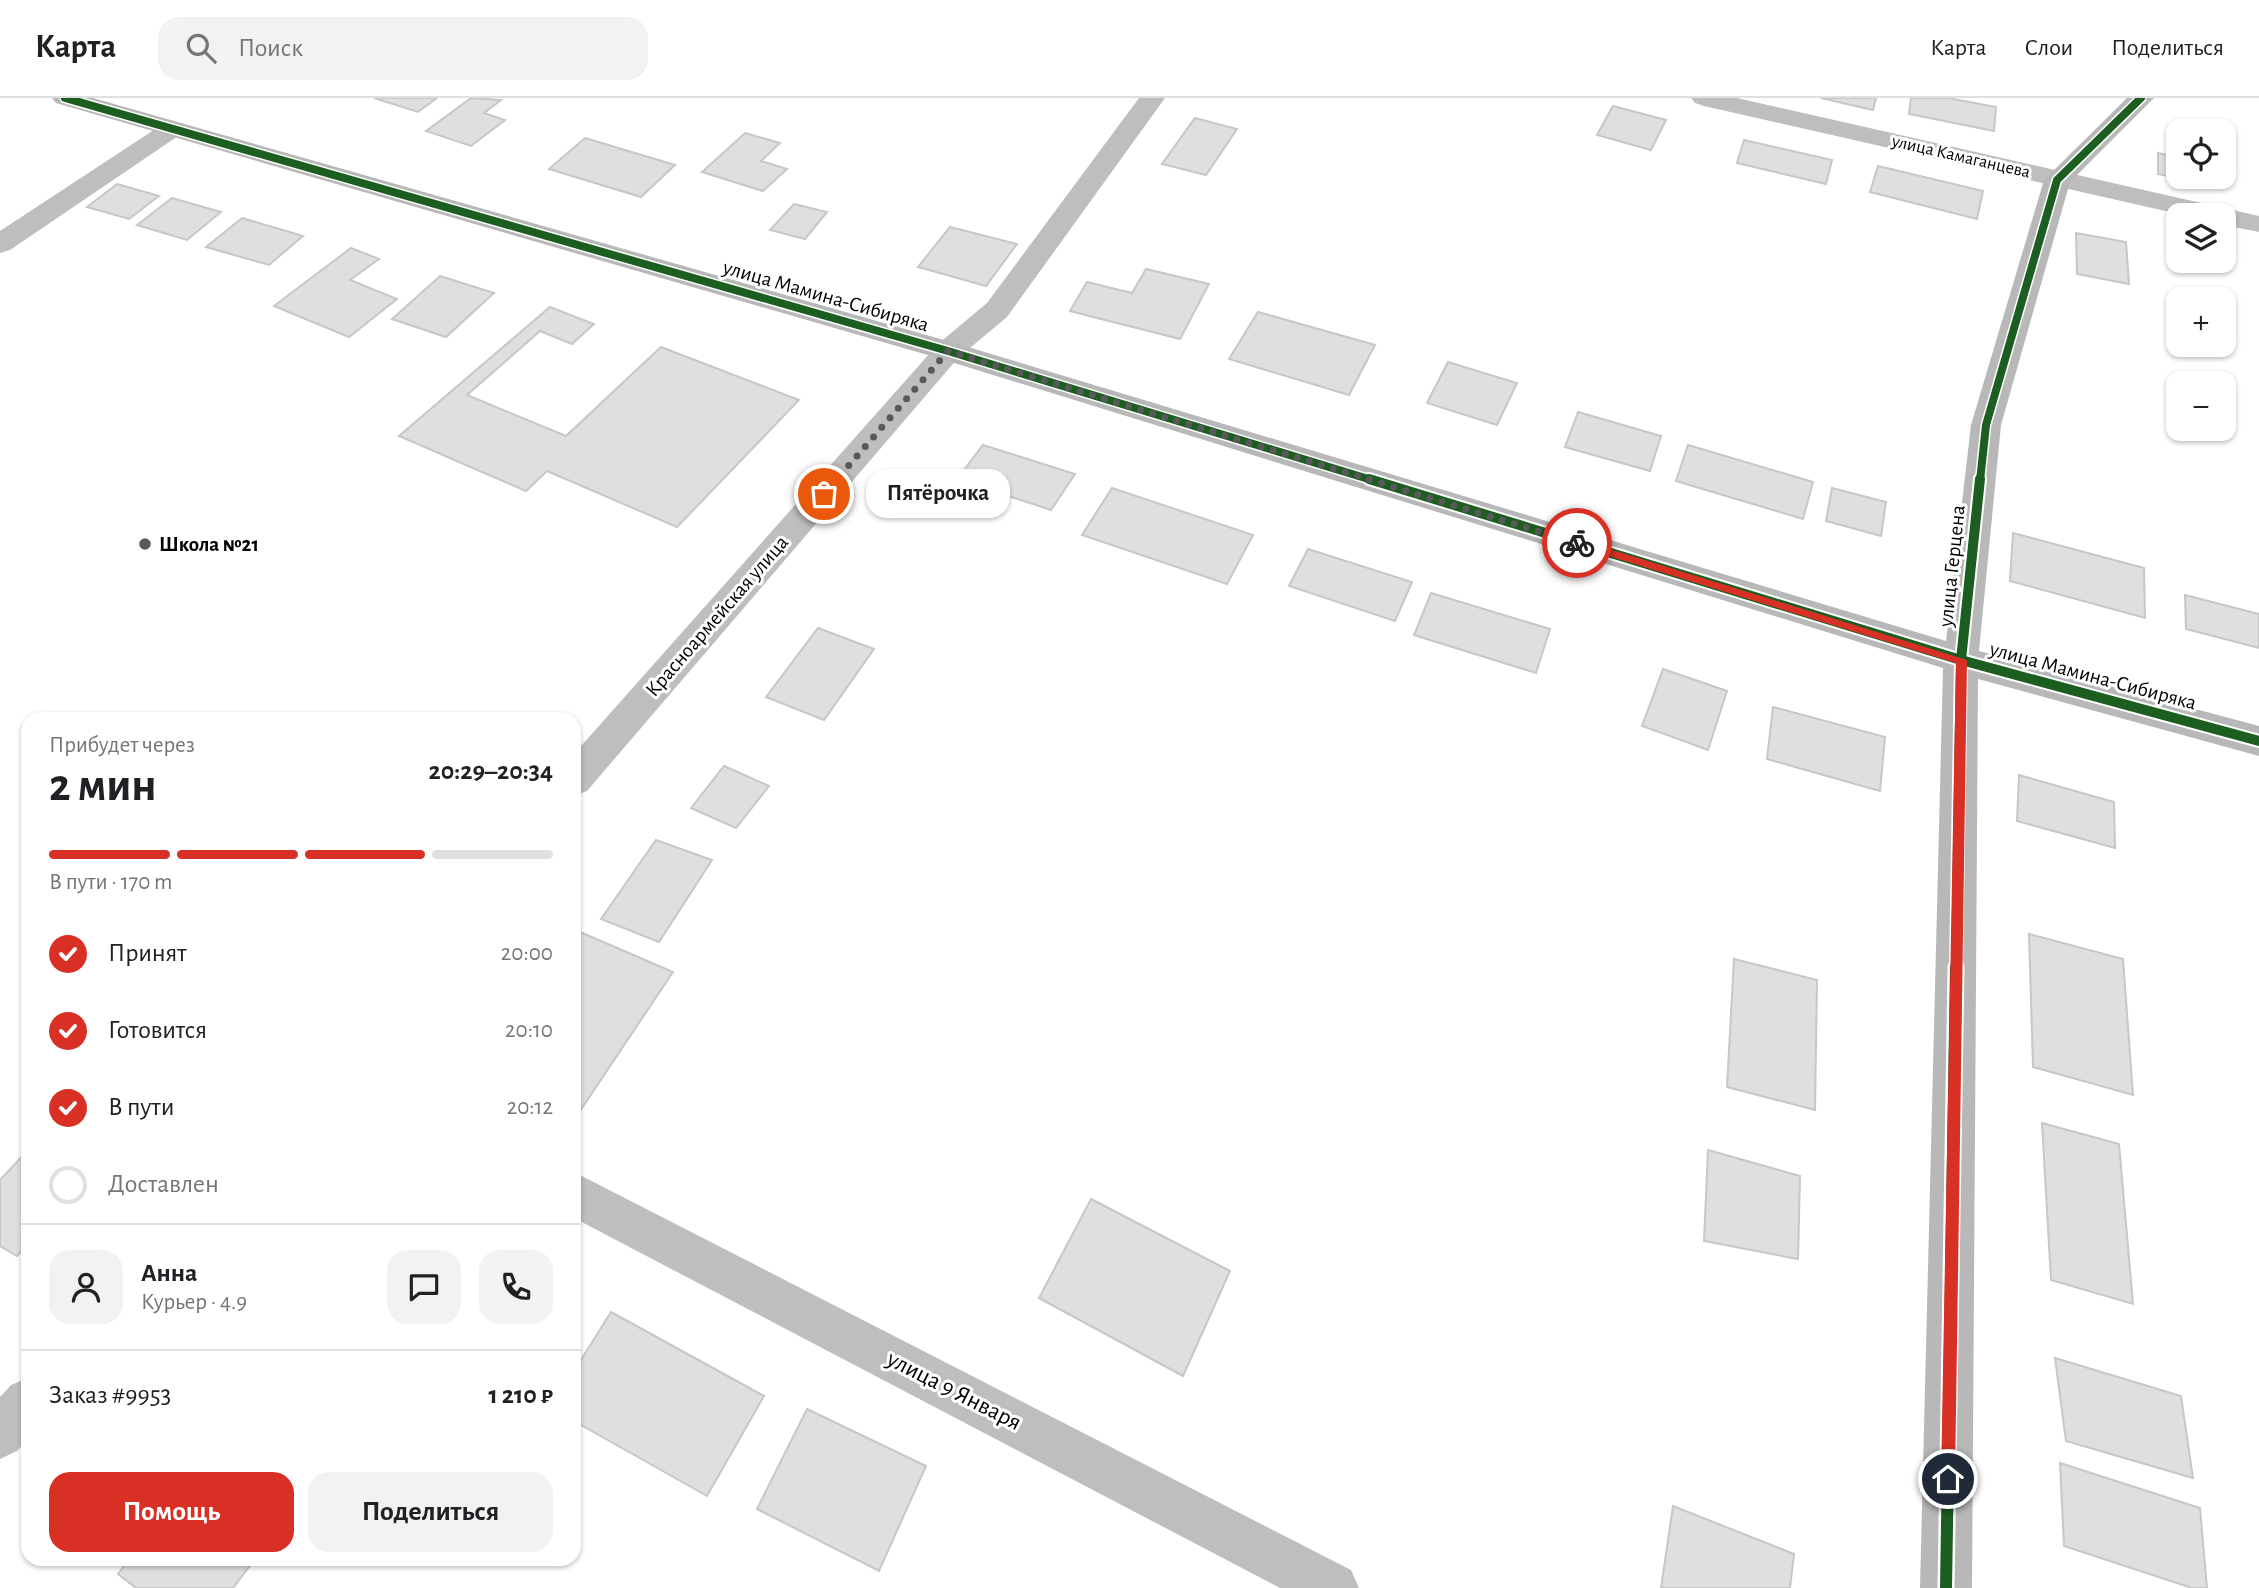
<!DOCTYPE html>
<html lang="ru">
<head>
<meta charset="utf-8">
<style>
	body { margin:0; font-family:"Alegreya Sans",sans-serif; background:#f2f2f2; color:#202124; height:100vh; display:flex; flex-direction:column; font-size:26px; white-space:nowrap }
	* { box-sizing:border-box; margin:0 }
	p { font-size:23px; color:#757577 }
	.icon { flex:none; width:38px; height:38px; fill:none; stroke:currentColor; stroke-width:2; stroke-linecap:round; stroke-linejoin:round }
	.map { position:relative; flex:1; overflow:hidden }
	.details { position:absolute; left:21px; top:614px; width:560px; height:854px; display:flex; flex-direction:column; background:#fff; border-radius:21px; box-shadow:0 2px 5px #0004 }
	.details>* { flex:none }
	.fabs { position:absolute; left:2166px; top:21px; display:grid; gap:14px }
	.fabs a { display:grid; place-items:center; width:70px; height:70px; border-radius:14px; background:#fff; box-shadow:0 2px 5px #0004; font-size:35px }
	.pin { position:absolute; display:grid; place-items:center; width:60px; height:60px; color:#fff; margin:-30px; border:4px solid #fff; border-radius:50%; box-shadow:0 2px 7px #0007 }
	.courier { position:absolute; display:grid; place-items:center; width:70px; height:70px; margin:-35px; border:5px solid #d93025; border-radius:50%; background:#fff; color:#222; box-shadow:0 2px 9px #0007 }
	.bubble { position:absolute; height:49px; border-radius:21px; background:#fff; box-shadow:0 2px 5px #0004; font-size:23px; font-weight:700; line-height:49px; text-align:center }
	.headline em { font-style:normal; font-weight:700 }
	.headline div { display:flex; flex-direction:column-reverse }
	.headline { display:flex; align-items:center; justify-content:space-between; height:119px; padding:0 28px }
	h1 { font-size:46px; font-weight:700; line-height:52px }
	.bar { display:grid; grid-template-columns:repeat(4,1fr); gap:10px 7px; align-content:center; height:84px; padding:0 28px }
	.bar i { height:9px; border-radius:5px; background:#e0e0e0 }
	.bar .selected { background:#d93025 }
	.bar p { grid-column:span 4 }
	.line { display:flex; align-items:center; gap:18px; padding:0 28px; border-top:2px solid #e0e0e0 }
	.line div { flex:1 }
	.round { display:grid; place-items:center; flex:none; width:74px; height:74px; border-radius:21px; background:#f2f2f2 }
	ol { padding:0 28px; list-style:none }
	li { display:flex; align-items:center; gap:21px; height:77px }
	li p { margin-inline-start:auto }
	li .icon { padding:7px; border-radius:50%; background:#d93025; color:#fff; stroke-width:4 }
	li:last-child { color:#757577 }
	li i { width:38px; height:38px; border:4px solid #e0e0e0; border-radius:50% }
	.primary-button { display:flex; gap:14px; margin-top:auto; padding:14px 28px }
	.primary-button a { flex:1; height:80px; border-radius:21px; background:#d93025; color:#fff; font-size:28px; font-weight:700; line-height:80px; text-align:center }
	.primary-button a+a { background:#f2f2f2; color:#202124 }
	header { display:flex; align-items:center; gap:42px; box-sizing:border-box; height:98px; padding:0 35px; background:#fff; border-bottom:2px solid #e0e0e0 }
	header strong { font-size:33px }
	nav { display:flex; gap:38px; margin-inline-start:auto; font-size:24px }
	.search { width:490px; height:63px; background:#f2f2f2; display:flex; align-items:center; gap:18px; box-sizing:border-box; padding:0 24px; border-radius:21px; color:#757577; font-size:26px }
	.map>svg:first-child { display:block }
	.building { fill:#dfdfdf; stroke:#c7c7c7; stroke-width:2 }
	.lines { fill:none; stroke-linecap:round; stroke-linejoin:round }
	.street { fill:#bebebe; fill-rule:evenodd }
	.secondary { fill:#b8b8b8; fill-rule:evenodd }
	.cycleway-far2-casing { stroke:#fff; stroke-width:11 }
	.cycleway-far1-casing { stroke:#fff; stroke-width:14 }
	.cycleway-casing { stroke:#fff; stroke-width:17 }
	.cycleway-far2 { stroke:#1b5e20; stroke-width:8 }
	.cycleway-far1 { stroke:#1b5e20; stroke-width:10 }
	.cycleway { stroke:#1b5e20; stroke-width:12 }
	.route { fill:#d93025 }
	.done { stroke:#595959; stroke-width:7; stroke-dasharray:0 12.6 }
	.poi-dot { fill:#595959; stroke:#fff; stroke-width:2.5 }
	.labels { text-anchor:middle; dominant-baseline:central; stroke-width:6; stroke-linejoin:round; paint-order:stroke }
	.far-street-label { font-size:18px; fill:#000; stroke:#fff }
	.street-label { font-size:21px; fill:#000; stroke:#fff }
	.poi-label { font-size:21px; font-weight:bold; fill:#000; stroke:#fff; text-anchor:start }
	.near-street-label { font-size:24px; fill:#000; stroke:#fff }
</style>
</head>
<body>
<header>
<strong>Карта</strong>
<div class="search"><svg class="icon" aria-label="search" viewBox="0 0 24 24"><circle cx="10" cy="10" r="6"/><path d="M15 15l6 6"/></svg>Поиск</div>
<nav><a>Карта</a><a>Слои</a><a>Поделиться</a></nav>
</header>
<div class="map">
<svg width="2259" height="1490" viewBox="0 0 2259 1490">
	<rect width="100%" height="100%" fill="#fff"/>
	<!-- building -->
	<g class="building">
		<path d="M374,0H437L418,14Z"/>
		<path d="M471,0L501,2L484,15L505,22L471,48L426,33Z"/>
		<path d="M1821,0H1876L1873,12Z"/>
		<path d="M1911,0H1948L1996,9L1994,33L1909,16Z"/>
		<path d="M1613,8L1666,22L1651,52L1597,37Z"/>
		<path d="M1195,20L1237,31L1206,77L1162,66Z"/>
		<path d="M745,35L780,45L761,63L787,71L763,93L702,74Z"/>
		<path d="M585,40L675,67L641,99L549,71Z"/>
		<path d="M1744,42L1832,62L1826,86L1737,65Z"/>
		<path d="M2158,55L2179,59V79H2205V86L2158,76Z"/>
		<path d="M1878,68L1983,93L1977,121L1870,94Z"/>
		<path d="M117,86L159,98L129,121L87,109Z"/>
		<path d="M172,100L221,114L187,142L137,127Z"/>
		<path d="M794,106L827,114L805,141L770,132Z"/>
		<path d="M242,120L303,138L269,167L206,149Z"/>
		<path d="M950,129L1017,146L986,188L918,169Z"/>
		<path d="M2076,135L2126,144L2129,186L2077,176Z"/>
		<path d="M351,150L379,161L350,182L397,201L349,239L274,208Z"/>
		<path d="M1146,171L1209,186L1180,241L1070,213L1087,184L1132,195Z"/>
		<path d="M440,178L494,195L446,239L392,221Z"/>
		<path d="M550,209L594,226L572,246L540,233L467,297L566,338L661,249L799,302L677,429L547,373L526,393L399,338Z"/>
		<path d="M1258,214L1375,247L1349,297L1229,261Z"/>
		<path d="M1448,264L1517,285L1497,327L1427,305Z"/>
		<path d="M1578,314L1661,338L1650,373L1565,349Z"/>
		<path d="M983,347L1075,376L1051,412L957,381Z"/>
		<path d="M1688,347L1813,384L1803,421L1676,383Z"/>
		<path d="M1112,390L1253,437L1227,486L1082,437Z"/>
		<path d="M1832,390L1886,404L1881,438L1826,423Z"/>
		<path d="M2013,435L2144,470L2145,520L2010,483Z"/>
		<path d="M1308,451L1412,484L1395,523L1289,488Z"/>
		<path d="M1431,495L1550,531L1536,575L1414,537Z"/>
		<path d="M2185,497L2259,516V550L2186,531Z"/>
		<path d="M818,530L874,551L824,622L766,599Z"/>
		<path d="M1663,571L1727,593L1708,652L1642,628Z"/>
		<path d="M1773,609L1885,639L1880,693L1767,661Z"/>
		<path d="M724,668L769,688L736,730L691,710Z"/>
		<path d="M2019,677L2114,704L2115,750L2017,723Z"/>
		<path d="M656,742L712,762L659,844L601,821Z"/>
		<path d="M580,834L673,874L574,1022V842Z"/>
		<path d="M2029,836L2123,861L2133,997L2033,969Z"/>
		<path d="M1734,861L1817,882L1815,1012L1727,989Z"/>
		<path d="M2042,1025L2119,1046L2133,1206L2051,1182Z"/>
		<path d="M28,1052V1146L17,1158L0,1148V1082Z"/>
		<path d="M1708,1052L1800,1078L1798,1161L1704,1143Z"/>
		<path d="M1091,1101L1230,1173L1183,1278L1039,1200Z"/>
		<path d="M611,1214L764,1298L707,1398L574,1323V1273Z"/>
		<path d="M2055,1260L2181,1298L2193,1380L2066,1343Z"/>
		<path d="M807,1311L926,1368L879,1473L757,1411Z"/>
		<path d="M2060,1365L2200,1410L2207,1490H2192L2064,1448Z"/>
		<path d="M1673,1408L1794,1456L1790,1490H1661Z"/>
		<path d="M129,1461H255L233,1490H136L118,1476Z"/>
	</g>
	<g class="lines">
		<!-- street -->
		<g class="street">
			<path d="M1139,0H1165L1007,219L958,260L587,693L574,698V656L938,246L987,205Z"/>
			<path d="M1691,0H1737L2259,118V134L2224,127V117H2183L1704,8L1695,5Z"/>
			<path d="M172,23L181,26L185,31L181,36L10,152L0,155V133L163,26Z"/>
			<path d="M574,1074L1351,1472L1359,1490H1280L574,1120Z"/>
			<path d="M28,1280V1341L17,1353L0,1361V1299L11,1287Z"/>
		</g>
		<!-- secondary -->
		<path class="secondary" d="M52,0H93L958,246L1946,543L1971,327L2044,82L2127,0H2154L2070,84L2001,327L1979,553L2259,628V658L1978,581L1972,1490H1920L1943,570L938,260L56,5Z"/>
		<defs>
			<g id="cycleway-far2">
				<path d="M65,0L948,253L1375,383"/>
				<path d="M1980,383L1986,327L2057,82L2141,0"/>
			</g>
			<g id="cycleway-far1">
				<path d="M1369,381L1961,562L2259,643"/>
				<path d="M1956,870L1961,562L1980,381"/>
			</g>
			<path id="cycleway" d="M1946,1490L1956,869"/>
		</defs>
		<!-- cycleway-far2 casing -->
		<use href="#cycleway-far2" class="cycleway-far2-casing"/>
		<!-- cycleway-far1 casing -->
		<use href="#cycleway-far1" class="cycleway-far1-casing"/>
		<!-- cycleway casing -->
		<use href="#cycleway" class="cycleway-casing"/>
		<!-- cycleway-far2 -->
		<use href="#cycleway-far2" class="cycleway-far2"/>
		<!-- cycleway-far1 -->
		<use href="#cycleway-far1" class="cycleway-far1"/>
		<!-- cycleway -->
		<use href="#cycleway" class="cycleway"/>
	</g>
	<!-- route -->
	<path class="route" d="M1577,441L1967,562L1955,1381L1948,1388L1941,1381L1956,565L1573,447L1572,445Z"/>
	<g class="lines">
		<!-- done -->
		<path class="done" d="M824,396L948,253L1577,445"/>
	</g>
	<!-- markers -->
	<circle class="poi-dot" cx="145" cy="446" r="7"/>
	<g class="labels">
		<!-- far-street labels -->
		<g class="far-street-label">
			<text transform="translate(1961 59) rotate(13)">улица Камаганцева</text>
		</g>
		<!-- street labels -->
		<g class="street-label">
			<text transform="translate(826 198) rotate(16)">улица Мамина-Сибиряка</text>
			<text transform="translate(1952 468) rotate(-84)">улица Герцена</text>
			<text transform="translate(717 518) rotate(-49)">Красноармейская улица</text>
			<text transform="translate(2093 578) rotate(15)">улица Мамина-Сибиряка</text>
		</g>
		<!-- poi labels -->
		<g class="poi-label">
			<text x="159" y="446">Школа №21</text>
		</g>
		<!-- near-street labels -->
		<g class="near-street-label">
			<text transform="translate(954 1293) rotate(27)">улица 9 Января</text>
		</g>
	</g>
</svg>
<div class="fabs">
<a><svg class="icon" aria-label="locate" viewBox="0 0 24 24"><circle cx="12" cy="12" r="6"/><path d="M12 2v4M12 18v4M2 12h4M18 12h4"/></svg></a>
<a><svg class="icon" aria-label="layers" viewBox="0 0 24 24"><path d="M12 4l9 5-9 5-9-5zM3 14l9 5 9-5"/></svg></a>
<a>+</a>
<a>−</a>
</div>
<div class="pin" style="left:824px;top:396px;background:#ea580c"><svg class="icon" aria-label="bag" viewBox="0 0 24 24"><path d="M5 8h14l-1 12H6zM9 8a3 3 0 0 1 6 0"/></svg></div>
<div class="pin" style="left:1948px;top:1381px;background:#1f2937"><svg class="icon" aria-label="home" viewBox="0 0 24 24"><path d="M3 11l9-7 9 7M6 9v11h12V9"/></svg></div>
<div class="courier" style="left:1577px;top:445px"><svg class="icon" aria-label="bike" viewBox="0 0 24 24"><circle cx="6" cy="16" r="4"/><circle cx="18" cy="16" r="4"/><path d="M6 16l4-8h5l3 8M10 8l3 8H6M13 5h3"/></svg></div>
<div class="bubble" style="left:866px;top:371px;width:144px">Пятёрочка</div>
<section class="details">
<div class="headline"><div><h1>2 мин</h1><p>Прибудет через</p></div><em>20:29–20:34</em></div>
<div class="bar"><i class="selected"></i><i class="selected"></i><i class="selected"></i><i></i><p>В пути · 170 m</p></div>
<ol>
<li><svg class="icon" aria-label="check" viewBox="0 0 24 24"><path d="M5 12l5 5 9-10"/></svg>Принят<p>20:00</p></li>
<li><svg class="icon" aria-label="check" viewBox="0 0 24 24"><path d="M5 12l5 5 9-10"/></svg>Готовится<p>20:10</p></li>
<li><svg class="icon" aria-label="check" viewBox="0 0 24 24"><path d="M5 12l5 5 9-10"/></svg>В пути<p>20:12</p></li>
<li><i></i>Доставлен</li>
</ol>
<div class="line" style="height:126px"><a class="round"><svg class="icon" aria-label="person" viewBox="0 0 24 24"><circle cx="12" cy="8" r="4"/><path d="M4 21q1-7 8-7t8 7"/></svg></a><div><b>Анна</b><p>Курьер · 4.9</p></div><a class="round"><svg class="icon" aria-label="chat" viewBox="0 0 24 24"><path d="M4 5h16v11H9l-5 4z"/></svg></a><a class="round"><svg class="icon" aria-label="phone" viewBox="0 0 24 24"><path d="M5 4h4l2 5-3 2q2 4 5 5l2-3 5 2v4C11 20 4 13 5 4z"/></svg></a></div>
<div class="line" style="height:91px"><div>Заказ #9953</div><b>1 210 ₽</b></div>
<div class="primary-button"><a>Помощь</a><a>Поделиться</a></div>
</section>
</div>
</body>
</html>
